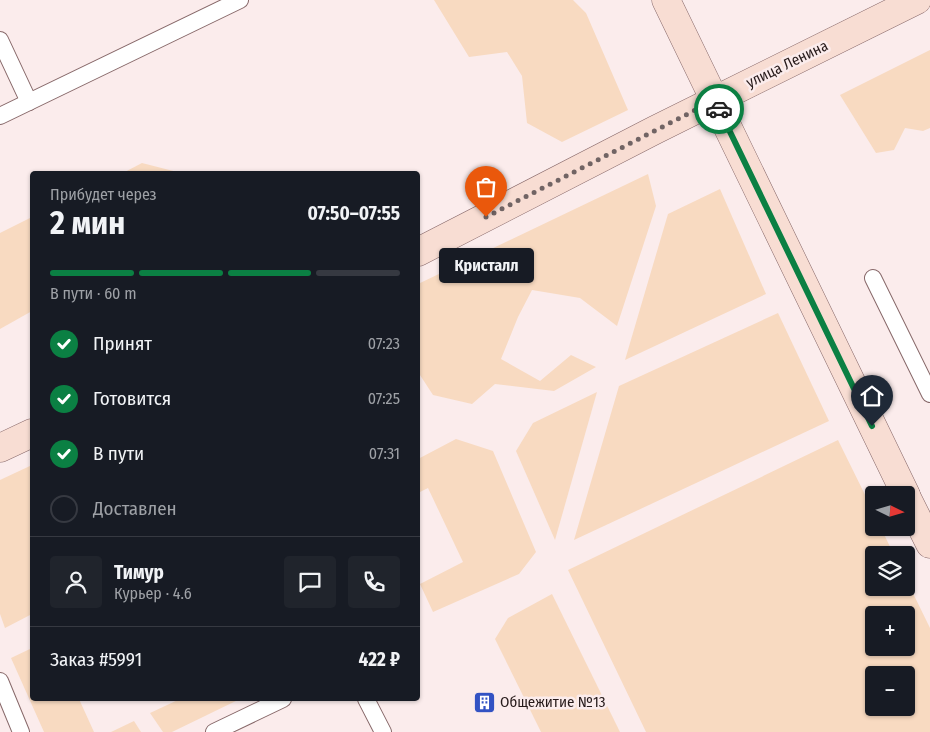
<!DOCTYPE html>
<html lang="ru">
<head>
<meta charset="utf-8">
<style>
	body { margin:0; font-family:"Fira Sans Condensed",sans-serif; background:#20242c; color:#f1f3f6; height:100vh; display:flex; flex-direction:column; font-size:19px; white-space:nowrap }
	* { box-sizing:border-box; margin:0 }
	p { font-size:16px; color:#9ea1a6 }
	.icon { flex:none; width:28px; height:28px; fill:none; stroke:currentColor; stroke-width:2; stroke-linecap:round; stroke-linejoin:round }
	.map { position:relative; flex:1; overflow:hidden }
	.details { position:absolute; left:30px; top:171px; width:390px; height:530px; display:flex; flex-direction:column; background:#171b24; border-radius:5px; box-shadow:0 1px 4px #0004 }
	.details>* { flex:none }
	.needle { width:32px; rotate:95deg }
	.tools { position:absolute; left:865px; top:486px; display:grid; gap:10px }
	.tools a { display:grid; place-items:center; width:50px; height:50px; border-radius:5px; background:#171b24; box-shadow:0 1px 4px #0004; font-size:25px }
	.pin { position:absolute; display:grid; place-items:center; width:42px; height:42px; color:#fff; margin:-51px -21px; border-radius:50% 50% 50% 0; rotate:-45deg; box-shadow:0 0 5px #0007 }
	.pin .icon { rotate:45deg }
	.courier { position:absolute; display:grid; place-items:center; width:50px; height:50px; margin:-25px; border:4px solid #0b8043; border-radius:50%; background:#fff; color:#222; box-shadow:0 1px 6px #0007 }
	.bubble { position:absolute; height:35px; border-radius:5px; background:#171b24; box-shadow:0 1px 4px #0004; font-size:16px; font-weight:700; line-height:35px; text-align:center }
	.summary em { font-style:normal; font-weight:700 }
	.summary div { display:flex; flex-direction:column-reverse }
	.summary { display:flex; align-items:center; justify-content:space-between; height:85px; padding:0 20px }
	h1 { font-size:32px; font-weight:700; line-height:38px }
	.bar { display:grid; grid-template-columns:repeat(4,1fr); gap:8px 5px; align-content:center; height:60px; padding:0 20px }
	.bar i { height:6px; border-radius:4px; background:#363941 }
	.bar .active { background:#0b8043 }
	.bar p { grid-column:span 4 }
	.line { display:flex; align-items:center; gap:12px; padding:0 20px; border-top:1px solid #363941 }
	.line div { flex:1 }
	.round { display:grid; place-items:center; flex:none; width:52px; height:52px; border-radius:5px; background:#20242c }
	ol { padding:0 20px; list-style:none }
	li { display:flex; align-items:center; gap:15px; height:55px }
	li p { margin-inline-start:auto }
	li .icon { padding:5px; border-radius:50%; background:#0b8043; color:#fff; stroke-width:4 }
	li:last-child { color:#9ea1a6 }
	li i { width:28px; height:28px; border:2px solid #363941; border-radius:50% }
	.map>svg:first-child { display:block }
	.green { fill:#f8dac1; fill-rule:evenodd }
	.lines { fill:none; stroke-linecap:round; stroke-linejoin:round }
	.lane-casing { stroke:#876869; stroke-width:18 }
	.secondary-casing { stroke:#876869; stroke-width:29 }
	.lane { stroke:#fff; stroke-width:16 }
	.secondary { stroke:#f8ddd3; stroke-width:28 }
	.done { stroke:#716464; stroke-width:5; stroke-dasharray:0 9 }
	.route { stroke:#0b8043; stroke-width:6 }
	.labels { text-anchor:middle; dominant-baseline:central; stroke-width:5; stroke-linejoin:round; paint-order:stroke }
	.street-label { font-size:15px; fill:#261a1a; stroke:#fbecec }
	.poi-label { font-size:15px; fill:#261a1a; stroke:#fbecec; text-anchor:start }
</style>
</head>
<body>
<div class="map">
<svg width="930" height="732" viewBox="0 0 930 732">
	<rect width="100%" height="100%" fill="#fbecec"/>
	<!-- green -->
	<g class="green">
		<path d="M434,0H573L586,13L628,110L562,142L527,123L522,76L507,52L469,57Z"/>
		<path d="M930,50V128L923,131L905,128L894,150L876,153L840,95Z"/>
		<path d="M142,163L185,174H121Z"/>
		<path d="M648,174L656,206L617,326L580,298L532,290L518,317L501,359L540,381L571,355L596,367L554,391L495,384L472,404L433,395L418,372V284Z"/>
		<path d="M720,189L766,294L625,360L668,214Z"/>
		<path d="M32,217V311L0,329V233Z"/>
		<path d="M778,313L829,421L574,540L619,386Z"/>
		<path d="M597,392L555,540L516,451L533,423Z"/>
		<path d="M456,439L493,451L536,552L519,574L433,612L420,584L463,562L428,488L418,493V459Z"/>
		<path d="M838,440L874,513V528H881L894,555H874V588H906V579L930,628V732H646L568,570ZM874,615H906V648H874ZM874,675H906V708H874Z"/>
		<path d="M32,465V614L5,628L0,614V480Z"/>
		<path d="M552,594L620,732H541L495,639L508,618Z"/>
		<path d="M32,648V699H79L94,732H44L11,658Z"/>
		<path d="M180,699H240L172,732H163L150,713Z"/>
		<path d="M134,721L141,732H111Z"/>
	</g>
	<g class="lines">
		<defs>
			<g id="lane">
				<path d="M0,40L29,102"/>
				<path d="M0,116L240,0"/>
				<path d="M873,278L930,394"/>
				<path d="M0,681L21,732"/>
				<path d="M366,699L383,732"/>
				<path d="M214,732L283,699"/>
			</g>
			<g id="secondary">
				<path d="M666,0L906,495"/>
				<path d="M418,252L655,130L917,0"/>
				<path d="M0,448L32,433"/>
				<path d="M906,496L930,544"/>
			</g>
		</defs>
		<!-- lane casing -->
		<use href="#lane" class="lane-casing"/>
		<!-- secondary casing -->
		<use href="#secondary" class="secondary-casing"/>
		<!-- lane -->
		<use href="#lane" class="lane"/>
		<!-- secondary -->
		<use href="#secondary" class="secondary"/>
	</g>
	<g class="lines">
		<!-- done -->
		<path class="done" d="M486,217L715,100L719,109"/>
		<!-- route -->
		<path class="route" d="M719,109L872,426"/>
	</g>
	<!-- icons -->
	<defs>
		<symbol id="building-square" viewBox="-11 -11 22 22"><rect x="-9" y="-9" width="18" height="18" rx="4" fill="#3252c3" stroke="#fbecec"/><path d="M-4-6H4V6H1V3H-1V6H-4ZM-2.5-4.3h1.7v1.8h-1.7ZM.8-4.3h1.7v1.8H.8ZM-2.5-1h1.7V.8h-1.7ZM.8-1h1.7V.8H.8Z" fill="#fff"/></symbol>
	</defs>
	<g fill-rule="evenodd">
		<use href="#building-square" x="472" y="690" width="25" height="25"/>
	</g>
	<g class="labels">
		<!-- street labels -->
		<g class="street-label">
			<text transform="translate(787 64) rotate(-26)">улица Ленина</text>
		</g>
		<!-- poi labels -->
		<g class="poi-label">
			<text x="500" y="702">Общежитие №13</text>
		</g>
	</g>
</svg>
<div class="tools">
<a><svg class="needle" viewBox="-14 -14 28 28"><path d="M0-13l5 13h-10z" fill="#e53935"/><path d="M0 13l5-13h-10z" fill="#9ea1a6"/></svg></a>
<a><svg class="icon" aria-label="layers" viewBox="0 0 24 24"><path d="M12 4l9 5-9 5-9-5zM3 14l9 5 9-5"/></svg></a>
<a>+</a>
<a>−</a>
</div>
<div class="pin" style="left:486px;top:217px;background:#ea580c"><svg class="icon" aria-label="bag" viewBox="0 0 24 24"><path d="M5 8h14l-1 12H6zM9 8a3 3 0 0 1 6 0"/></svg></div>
<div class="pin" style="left:872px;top:426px;background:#1f2937"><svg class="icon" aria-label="home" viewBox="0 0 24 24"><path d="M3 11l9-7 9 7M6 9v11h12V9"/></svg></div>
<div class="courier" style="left:719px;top:109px"><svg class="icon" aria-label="car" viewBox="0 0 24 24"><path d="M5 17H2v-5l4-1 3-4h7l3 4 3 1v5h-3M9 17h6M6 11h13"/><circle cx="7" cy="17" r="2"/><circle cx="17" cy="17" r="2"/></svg></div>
<div class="bubble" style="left:439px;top:248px;width:95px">Кристалл</div>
<section class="details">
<div class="summary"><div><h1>2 мин</h1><p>Прибудет через</p></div><em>07:50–07:55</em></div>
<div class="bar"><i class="active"></i><i class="active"></i><i class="active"></i><i></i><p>В пути · 60 m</p></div>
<ol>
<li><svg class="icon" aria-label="check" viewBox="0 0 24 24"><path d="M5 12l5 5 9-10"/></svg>Принят<p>07:23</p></li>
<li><svg class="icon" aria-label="check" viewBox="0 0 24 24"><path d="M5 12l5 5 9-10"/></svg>Готовится<p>07:25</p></li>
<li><svg class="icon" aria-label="check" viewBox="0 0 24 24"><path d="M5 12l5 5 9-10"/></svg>В пути<p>07:31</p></li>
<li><i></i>Доставлен</li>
</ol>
<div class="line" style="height:90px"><a class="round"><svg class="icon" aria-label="person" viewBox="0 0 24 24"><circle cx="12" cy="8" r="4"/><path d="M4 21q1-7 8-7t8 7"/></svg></a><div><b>Тимур</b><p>Курьер · 4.6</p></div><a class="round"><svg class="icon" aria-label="chat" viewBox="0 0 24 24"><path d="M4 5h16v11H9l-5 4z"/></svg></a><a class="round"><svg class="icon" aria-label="phone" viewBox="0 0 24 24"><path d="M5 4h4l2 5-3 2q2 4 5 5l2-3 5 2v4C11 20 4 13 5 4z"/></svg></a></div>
<div class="line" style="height:65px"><div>Заказ #5991</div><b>422 ₽</b></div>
</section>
</div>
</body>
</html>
